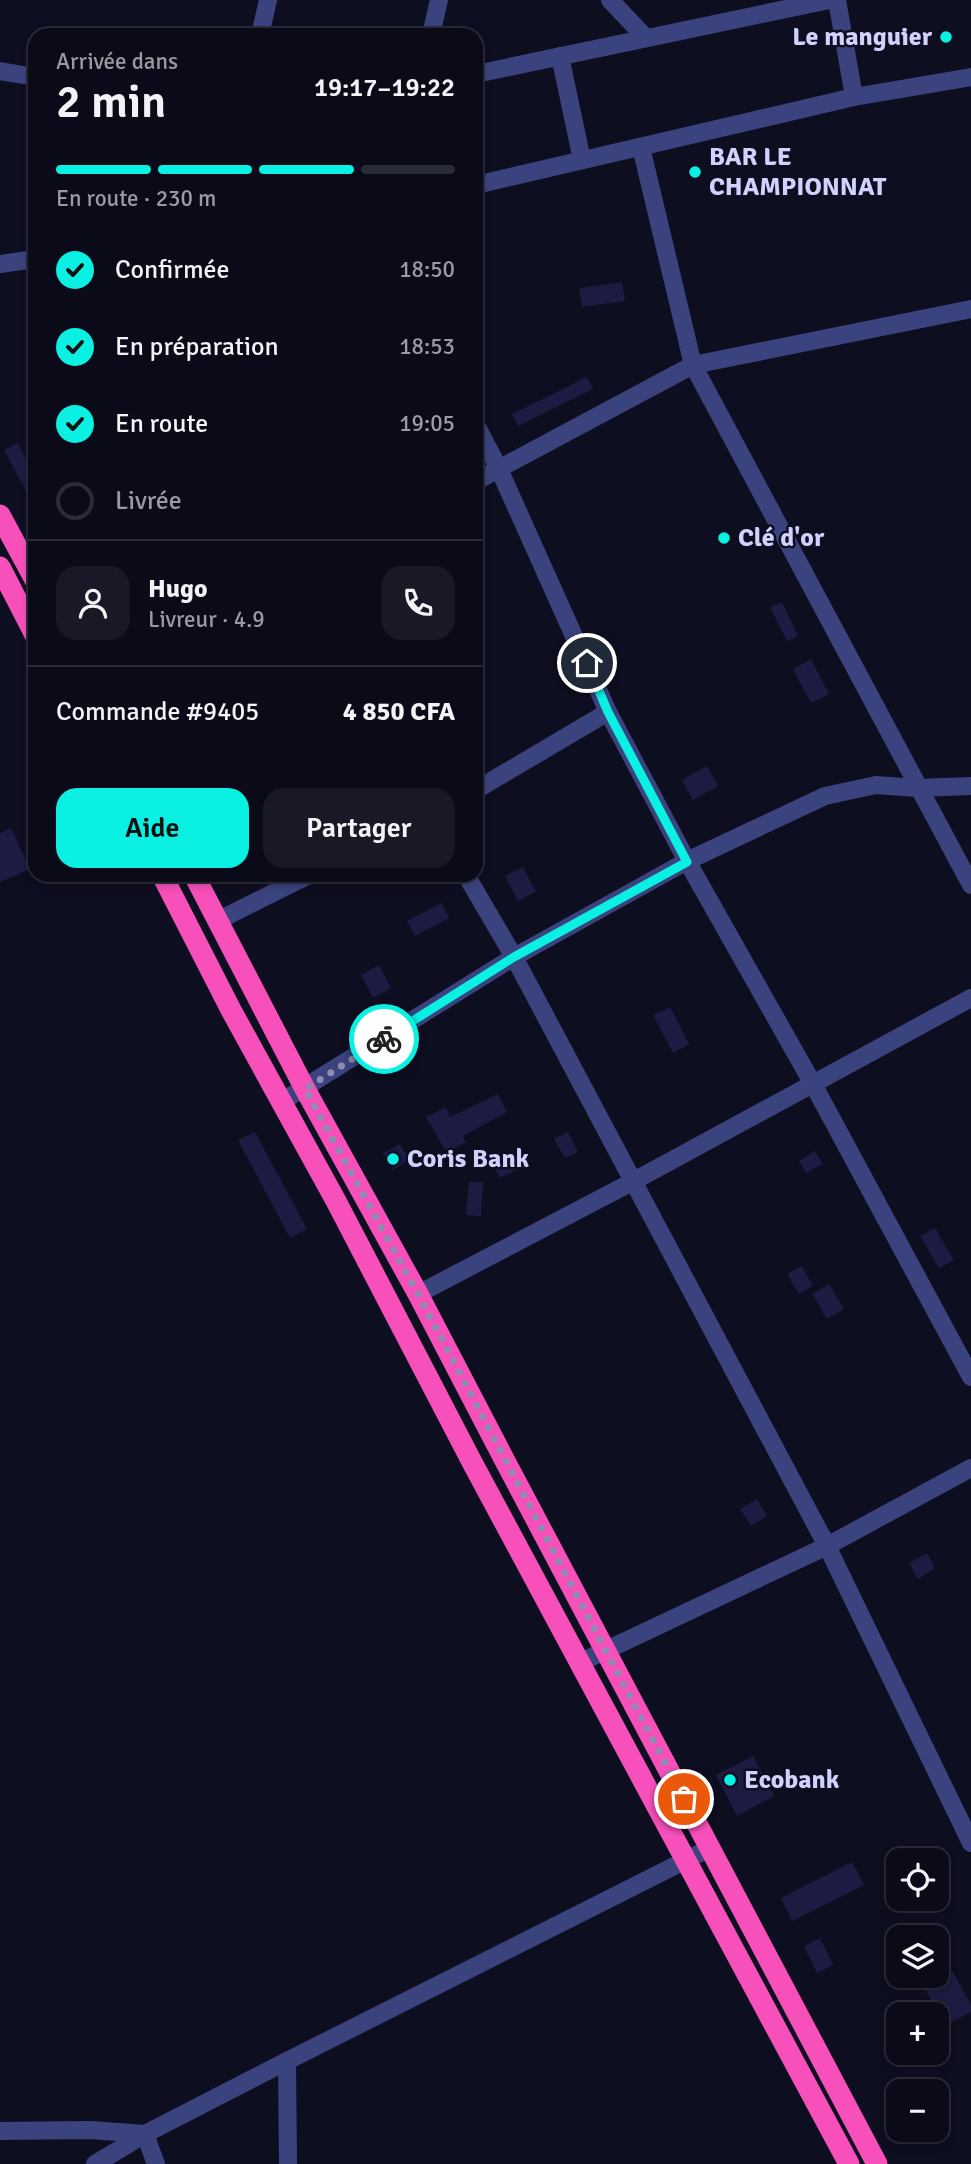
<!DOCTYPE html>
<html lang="fr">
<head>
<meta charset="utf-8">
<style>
	body { margin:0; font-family:Signika,sans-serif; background:#181826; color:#f1f3f6; height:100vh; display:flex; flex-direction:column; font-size:26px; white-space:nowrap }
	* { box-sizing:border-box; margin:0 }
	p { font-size:23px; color:#999aa2 }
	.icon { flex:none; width:38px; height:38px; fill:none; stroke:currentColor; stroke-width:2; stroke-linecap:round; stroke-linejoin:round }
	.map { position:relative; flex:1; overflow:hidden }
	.panel { position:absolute; left:28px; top:28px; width:455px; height:854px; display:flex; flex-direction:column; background:#0a0a19; border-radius:21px; box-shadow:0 4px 10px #0003,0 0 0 2px #2a2b38 }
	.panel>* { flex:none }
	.buttons { position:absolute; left:886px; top:1848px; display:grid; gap:14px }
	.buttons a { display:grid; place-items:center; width:63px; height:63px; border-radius:14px; background:#0a0a19; box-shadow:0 4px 10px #0003,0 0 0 2px #2a2b38; font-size:35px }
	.pin { position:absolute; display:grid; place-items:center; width:60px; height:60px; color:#fff; margin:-30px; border:4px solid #fff; border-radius:50%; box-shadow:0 2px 7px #0007 }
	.courier { position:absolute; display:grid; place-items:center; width:70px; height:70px; margin:-35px; border:5px solid #0af0e2; border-radius:50%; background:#fff; color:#222; box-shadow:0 2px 9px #0007 }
	.summary em { font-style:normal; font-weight:600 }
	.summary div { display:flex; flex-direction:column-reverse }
	.summary { display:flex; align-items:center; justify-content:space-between; height:119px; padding:0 28px }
	h1 { font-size:46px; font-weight:600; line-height:52px }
	.bar { display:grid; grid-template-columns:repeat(4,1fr); gap:10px 7px; align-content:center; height:84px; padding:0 28px }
	.bar i { height:9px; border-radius:5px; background:#2a2b38 }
	.bar .current { background:#0af0e2 }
	.bar p { grid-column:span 4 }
	.line { display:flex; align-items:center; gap:18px; padding:0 28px; border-top:2px solid #2a2b38 }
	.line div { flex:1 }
	.round { display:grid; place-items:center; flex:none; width:74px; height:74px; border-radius:21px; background:#181826 }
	ol { padding:0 28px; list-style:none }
	li { display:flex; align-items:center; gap:21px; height:77px }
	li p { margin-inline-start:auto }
	li .icon { padding:7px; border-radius:50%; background:#0af0e2; color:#111; stroke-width:4 }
	li:last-child { color:#999aa2 }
	li i { width:38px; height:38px; border:4px solid #2a2b38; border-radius:50% }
	.cta { display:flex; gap:14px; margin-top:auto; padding:14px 28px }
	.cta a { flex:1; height:80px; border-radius:21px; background:#0af0e2; color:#111; font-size:28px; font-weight:600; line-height:80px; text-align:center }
	.cta a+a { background:#181826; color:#f1f3f6 }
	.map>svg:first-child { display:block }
	.building { fill:#1d1b41 }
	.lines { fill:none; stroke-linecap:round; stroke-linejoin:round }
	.minor { stroke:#3b437e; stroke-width:18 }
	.highway { stroke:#f850bb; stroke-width:21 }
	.done { stroke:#8c8db0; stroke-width:7; stroke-dasharray:0 12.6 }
	.route { stroke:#0af0e2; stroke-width:9 }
	.poi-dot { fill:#0af0e2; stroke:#0e0e21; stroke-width:2.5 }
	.labels { text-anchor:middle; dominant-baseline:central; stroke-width:5; stroke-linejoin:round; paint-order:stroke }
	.poi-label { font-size:26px; font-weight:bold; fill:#d0d2fd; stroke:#0e0e21; text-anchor:start }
</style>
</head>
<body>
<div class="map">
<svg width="971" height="2164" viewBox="0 0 971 2164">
	<rect width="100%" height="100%" fill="#0e0e21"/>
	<!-- building -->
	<g class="building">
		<path d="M622,282L625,301L582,307L579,288Z"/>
		<path d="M587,377L593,389L518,426L512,414Z"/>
		<path d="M18,443L35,475V507L4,450Z"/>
		<path d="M782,602L798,636L787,641L770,607Z"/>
		<path d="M811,659L829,694L811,703L793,669Z"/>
		<path d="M707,766L718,786L693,800L682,780Z"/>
		<path d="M11,828L30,869L0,882V833Z"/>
		<path d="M523,867L536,892L518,901L505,876Z"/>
		<path d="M442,903L449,918L415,936L407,921Z"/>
		<path d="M379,965L391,988L373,998L361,975Z"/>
		<path d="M670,1007L689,1044L673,1053L653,1015Z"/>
		<path d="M498,1094L507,1112L463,1136L466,1142L447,1153L426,1117L446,1107L450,1117Z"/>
		<path d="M255,1132L307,1229L290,1238L238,1140Z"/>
		<path d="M568,1132L578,1152L565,1158L554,1139Z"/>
		<path d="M400,1144L409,1160L393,1170L383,1153Z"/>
		<path d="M815,1151L823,1164L806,1173L799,1161Z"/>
		<path d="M512,1152L520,1168L500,1178L492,1162Z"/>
		<path d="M469,1182H483L481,1216L466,1215Z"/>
		<path d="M935,1228L954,1260L939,1268L920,1236Z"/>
		<path d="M802,1266L813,1286L799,1294L787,1274Z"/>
		<path d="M829,1284L844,1309L827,1319L812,1294Z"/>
		<path d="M757,1499L767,1516L751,1526L740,1509Z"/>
		<path d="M927,1553L935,1568L918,1579L909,1563Z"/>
		<path d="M753,1756L774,1796L737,1816L716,1775Z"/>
		<path d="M852,1862L864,1885L792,1921L781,1898Z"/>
		<path d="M820,1938L833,1965L817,1973L804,1946Z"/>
		<path d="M953,1972L971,2005V2012L945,2026L924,1987Z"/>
	</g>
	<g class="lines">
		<!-- minor -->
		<g class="minor">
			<path d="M610,0L646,38"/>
			<path d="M837,0L854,97"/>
			<path d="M260,35L268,0"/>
			<path d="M431,35L439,0"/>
			<path d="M560,56L582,160"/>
			<path d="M0,71L35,77"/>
			<path d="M476,74L829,0"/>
			<path d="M641,147L693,365L971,885"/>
			<path d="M476,185L854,97L971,77"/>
			<path d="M0,264L35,259"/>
			<path d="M476,425L499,469L608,712L687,861L813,1084L971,1377"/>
			<path d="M476,481L693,365L971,309"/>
			<path d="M476,790L608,712"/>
			<path d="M466,875L514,957L827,1546L971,1843"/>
			<path d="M219,920L309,875"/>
			<path d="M281,1102L514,957L687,861L825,796L876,785L918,788L971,786"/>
			<path d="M418,1294L632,1182L971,998"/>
			<path d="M579,1663L827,1546L971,1468"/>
			<path d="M287,2061L288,2164"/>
			<path d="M0,2131L90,2130L145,2134L156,2164"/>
			<path d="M95,2164L145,2134L287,2061L710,1848"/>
		</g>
		<!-- highway -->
		<g class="highway">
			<path d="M0,515L35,580"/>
			<path d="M0,567L35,635"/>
			<path d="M162,875L231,1010L336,1201L473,1464L849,2164"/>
			<path d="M194,875L305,1089L418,1294L504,1459L877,2164"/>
		</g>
	</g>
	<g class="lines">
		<!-- done -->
		<path class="done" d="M384,1039L305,1089L418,1294L684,1799"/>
		<!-- route -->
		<path class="route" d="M384,1039L514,957L687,862L608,712L587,663"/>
	</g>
	<!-- markers -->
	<g class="poi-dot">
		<circle cx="946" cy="37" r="7"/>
		<circle cx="695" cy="172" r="7"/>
		<circle cx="724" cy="538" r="7"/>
		<circle cx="393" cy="1159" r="7"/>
		<circle cx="730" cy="1780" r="7"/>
	</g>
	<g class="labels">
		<!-- poi labels -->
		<g class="poi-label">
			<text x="932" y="37" text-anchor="end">Le manguier</text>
			<text x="709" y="157">BAR LE<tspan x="709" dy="30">CHAMPIONNAT</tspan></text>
			<text x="738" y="538">Clé d'or</text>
			<text x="407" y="1159">Coris Bank</text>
			<text x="744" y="1780">Ecobank</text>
		</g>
	</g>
</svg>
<div class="buttons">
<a><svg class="icon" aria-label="locate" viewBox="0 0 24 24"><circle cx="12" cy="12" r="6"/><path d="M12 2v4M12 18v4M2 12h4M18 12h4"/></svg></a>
<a><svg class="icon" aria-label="layers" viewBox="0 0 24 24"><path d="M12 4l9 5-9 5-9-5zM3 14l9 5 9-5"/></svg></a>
<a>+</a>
<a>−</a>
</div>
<div class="pin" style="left:684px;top:1799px;background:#ea580c"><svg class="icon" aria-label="bag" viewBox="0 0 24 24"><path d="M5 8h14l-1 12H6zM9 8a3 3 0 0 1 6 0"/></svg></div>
<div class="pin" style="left:587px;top:663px;background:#1f2937"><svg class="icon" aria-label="home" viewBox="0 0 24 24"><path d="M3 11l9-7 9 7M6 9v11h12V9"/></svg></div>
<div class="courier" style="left:384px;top:1039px"><svg class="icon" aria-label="bike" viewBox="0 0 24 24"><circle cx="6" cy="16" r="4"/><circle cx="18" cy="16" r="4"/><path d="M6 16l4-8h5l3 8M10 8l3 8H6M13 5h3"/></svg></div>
<section class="panel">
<div class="summary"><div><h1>2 min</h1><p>Arrivée dans</p></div><em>19:17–19:22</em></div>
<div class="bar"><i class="current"></i><i class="current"></i><i class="current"></i><i></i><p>En route · 230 m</p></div>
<ol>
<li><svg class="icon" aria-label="check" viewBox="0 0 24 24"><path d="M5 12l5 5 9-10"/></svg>Confirmée<p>18:50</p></li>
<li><svg class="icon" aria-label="check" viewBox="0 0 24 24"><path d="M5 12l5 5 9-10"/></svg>En préparation<p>18:53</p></li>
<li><svg class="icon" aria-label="check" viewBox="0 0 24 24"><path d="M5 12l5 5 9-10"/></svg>En route<p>19:05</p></li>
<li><i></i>Livrée</li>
</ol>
<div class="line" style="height:126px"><a class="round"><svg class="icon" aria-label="person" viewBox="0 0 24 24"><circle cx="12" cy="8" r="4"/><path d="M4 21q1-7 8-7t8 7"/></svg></a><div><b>Hugo</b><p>Livreur · 4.9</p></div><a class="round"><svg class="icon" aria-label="phone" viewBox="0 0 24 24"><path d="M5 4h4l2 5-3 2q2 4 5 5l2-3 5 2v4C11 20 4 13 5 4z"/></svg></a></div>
<div class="line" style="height:91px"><div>Commande #9405</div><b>4 850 CFA</b></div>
<div class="cta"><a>Aide</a><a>Partager</a></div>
</section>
</div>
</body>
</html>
